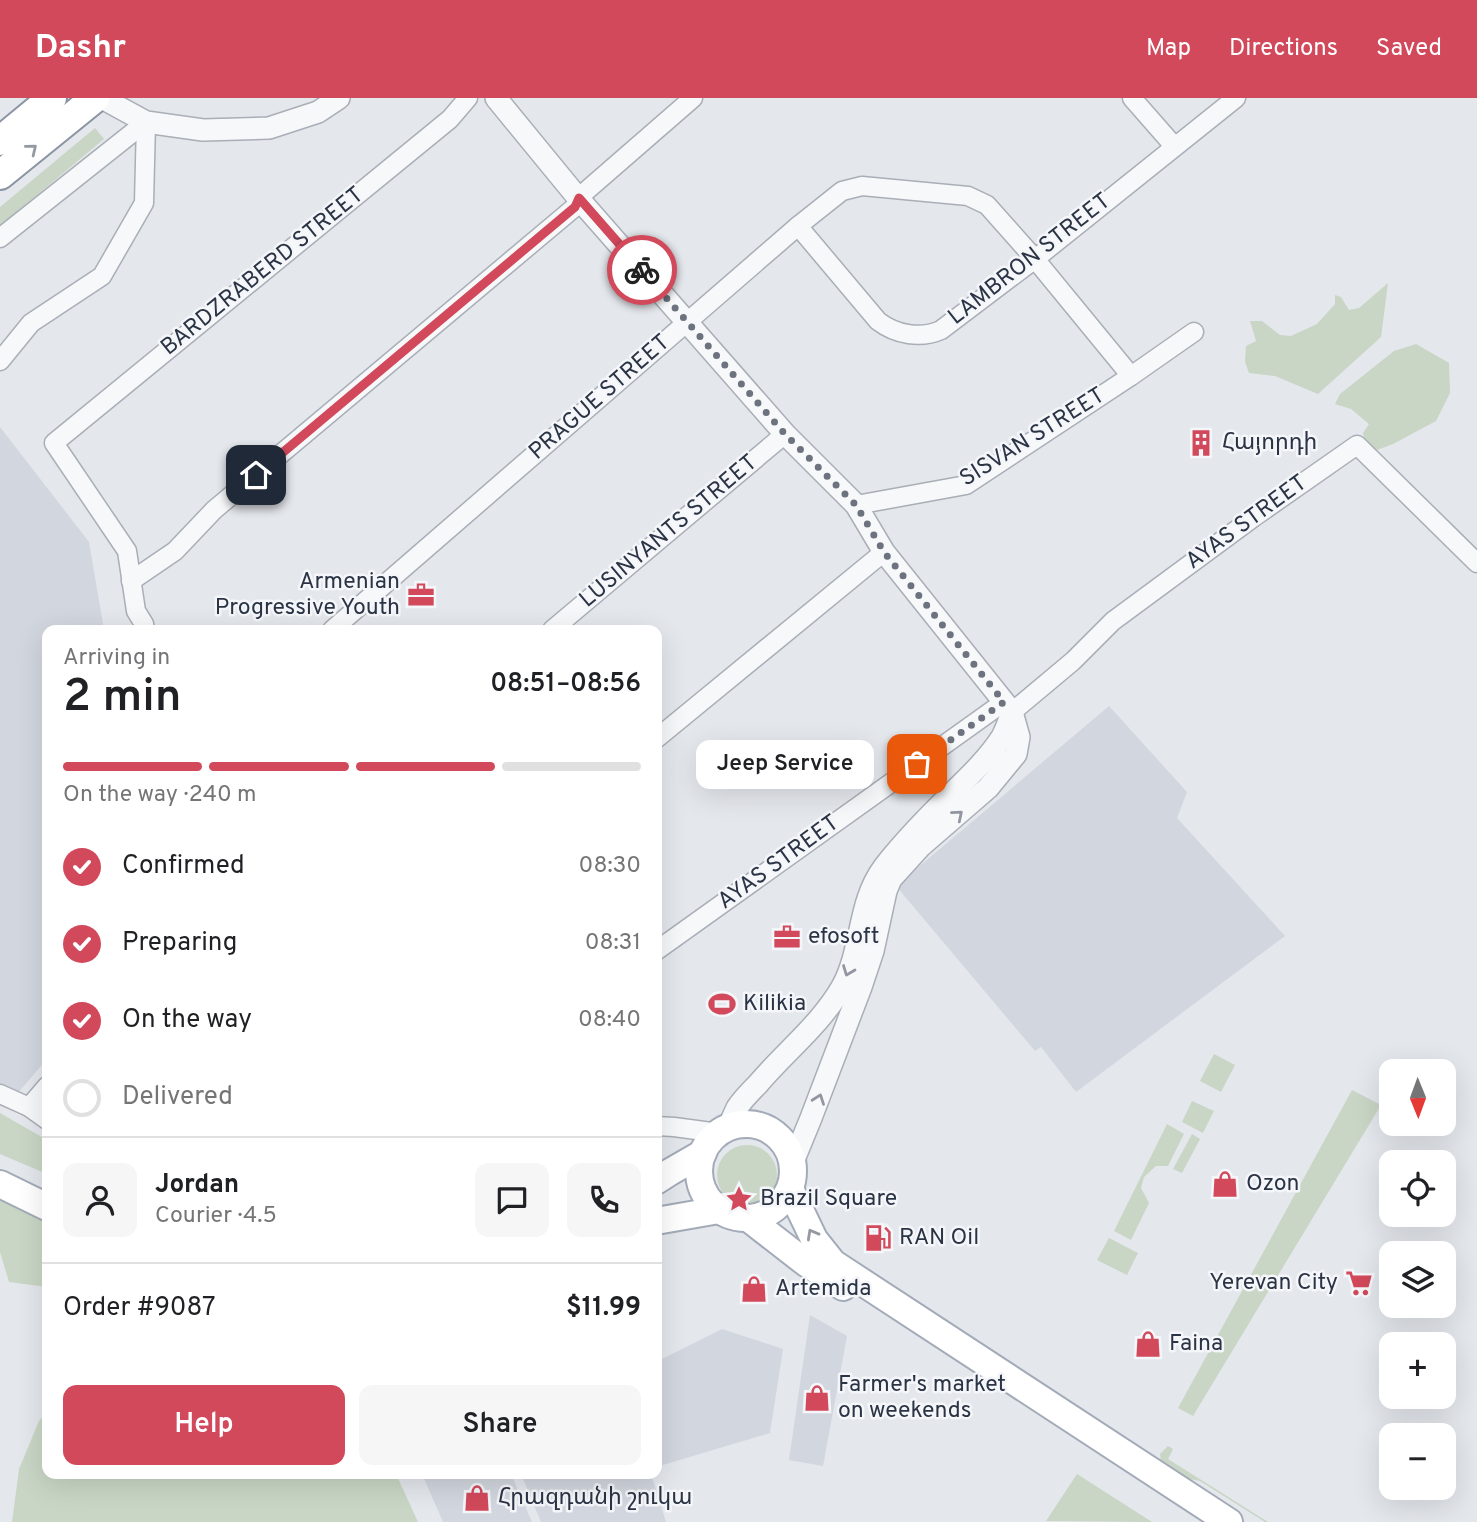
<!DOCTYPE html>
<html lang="en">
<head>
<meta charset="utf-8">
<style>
	body { margin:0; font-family:Overpass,"Noto Sans Armenian",sans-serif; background:#f6f6f6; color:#202124; height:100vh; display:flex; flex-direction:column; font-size:26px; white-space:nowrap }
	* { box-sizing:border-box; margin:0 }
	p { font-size:23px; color:#757577 }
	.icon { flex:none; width:38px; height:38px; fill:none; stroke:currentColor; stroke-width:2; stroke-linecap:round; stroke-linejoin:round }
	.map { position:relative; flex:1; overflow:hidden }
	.details { position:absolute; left:42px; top:527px; width:620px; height:854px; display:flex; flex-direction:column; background:#fff; border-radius:14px; box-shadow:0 7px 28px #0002 }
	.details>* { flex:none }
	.needle { width:46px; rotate:179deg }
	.buttons { position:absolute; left:1379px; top:961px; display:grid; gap:14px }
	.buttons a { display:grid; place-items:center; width:77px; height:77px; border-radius:14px; background:#fff; box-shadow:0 7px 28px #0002; font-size:35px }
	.pin { position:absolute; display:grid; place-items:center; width:60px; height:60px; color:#fff; margin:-30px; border-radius:14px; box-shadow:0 4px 10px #0006 }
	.courier { position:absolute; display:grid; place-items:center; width:70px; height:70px; margin:-35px; border:5px solid #d1495b; border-radius:50%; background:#fff; color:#222; box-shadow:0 2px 9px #0007 }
	.bubble { position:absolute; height:49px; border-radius:14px; background:#fff; box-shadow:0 7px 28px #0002; font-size:23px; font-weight:600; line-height:49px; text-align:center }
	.headline em { font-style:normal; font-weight:600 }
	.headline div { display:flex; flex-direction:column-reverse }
	.headline { display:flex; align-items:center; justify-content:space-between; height:119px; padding:0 21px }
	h1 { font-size:46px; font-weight:600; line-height:52px }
	.bar { display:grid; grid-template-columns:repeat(4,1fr); gap:10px 7px; align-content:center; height:84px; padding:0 21px }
	.bar i { height:9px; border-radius:5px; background:#e0e0e0 }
	.bar .on { background:#d1495b }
	.bar p { grid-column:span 4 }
	.line { display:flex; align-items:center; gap:18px; padding:0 21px; border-top:2px solid #e0e0e0 }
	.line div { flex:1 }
	.round { display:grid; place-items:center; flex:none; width:74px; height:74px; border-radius:14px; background:#f6f6f6 }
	ol { padding:0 21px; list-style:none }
	li { display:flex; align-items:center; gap:21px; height:77px }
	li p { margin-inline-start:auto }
	li .icon { padding:7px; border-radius:50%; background:#d1495b; color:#fff; stroke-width:4 }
	li:last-child { color:#757577 }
	li i { width:38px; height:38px; border:4px solid #e0e0e0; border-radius:50% }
	.action { display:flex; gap:14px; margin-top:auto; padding:14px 21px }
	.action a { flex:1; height:80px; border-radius:14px; background:#d1495b; color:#fff; font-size:28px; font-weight:600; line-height:80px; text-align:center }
	.action a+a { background:#f6f6f6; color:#202124 }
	header { display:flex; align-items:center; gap:42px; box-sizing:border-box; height:98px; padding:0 35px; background:#d1495b; color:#fff }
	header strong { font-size:33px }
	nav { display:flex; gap:38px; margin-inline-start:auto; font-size:24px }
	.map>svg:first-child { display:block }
	.built { fill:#d2d6de }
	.green { fill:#c9d6c5 }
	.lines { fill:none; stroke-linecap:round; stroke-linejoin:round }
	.minor-casing { stroke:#a9aeb7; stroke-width:21 }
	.tertiary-casing { stroke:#a9aeb7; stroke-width:24 }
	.primary-casing { stroke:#a3abb8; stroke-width:30 }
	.trunk-casing { stroke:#8b94a3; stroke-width:32 }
	.minor { stroke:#f7f8fa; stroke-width:18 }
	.tertiary { stroke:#f7f8fa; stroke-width:21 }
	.primary { stroke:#fff; stroke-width:26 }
	.trunk { stroke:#fff; stroke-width:28 }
	.oneway { stroke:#959aa2 }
	.oneway2 { stroke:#9196a0 }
	.done { stroke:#6c737f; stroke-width:7; stroke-dasharray:0 12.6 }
	.route { stroke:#d1495b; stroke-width:9 }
	.labels { text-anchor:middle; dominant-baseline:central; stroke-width:5; stroke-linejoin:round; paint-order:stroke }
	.street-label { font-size:23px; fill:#2b3445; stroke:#f4f6f9 }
	.poi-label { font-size:23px; fill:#2b3445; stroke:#f4f6f9; text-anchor:start }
</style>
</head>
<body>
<header>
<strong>Dashr</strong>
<nav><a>Map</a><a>Directions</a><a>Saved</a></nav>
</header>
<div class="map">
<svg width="1477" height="1424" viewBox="0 0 1477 1424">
	<rect width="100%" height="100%" fill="#e4e7ec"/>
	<!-- built -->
	<g class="built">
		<path d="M0,329L89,444L104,532H47V961L16,997L0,990Z"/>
		<path d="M1109,608L1187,694L1177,720L1285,838L1076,994L1041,949L1035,953L896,788Z"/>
		<path d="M810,1217L847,1238L823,1368L789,1362Z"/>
		<path d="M722,1231L783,1251L770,1335L656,1369V1264Z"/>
		<path d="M422,1376H511L532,1424H443Z"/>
		<path d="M521,1376H651L666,1424H541Z"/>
	</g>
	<!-- green -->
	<g class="green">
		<path d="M95,30L104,41L0,128V109Z"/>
		<path d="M1388,185L1381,239L1318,296L1275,278L1249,275L1245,264L1246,248L1256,243L1250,223H1262L1280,237L1291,238L1317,226L1335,206V197L1341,199L1349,212L1359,210Z"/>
		<path d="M1416,246L1449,265L1450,295L1436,323L1393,346L1377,352L1365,345L1363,335L1369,326L1351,311L1335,306L1340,296L1394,253Z"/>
		<path d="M1214,956L1235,967L1221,994L1200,983Z"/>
		<path d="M1352,992L1381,1007L1193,1318L1178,1310Z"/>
		<path d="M1192,1003L1214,1013L1203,1035L1182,1024Z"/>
		<path d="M0,1015L47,1042V1076L0,1056Z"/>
		<path d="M1167,1026L1184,1036L1168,1068H1156L1144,1079L1141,1090L1149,1105L1131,1142L1114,1133Z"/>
		<path d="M1192,1036L1200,1041L1182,1075L1173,1071Z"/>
		<circle cx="747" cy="1077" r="30"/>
		<path d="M0,1099L47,1121V1189L9,1184L0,1154Z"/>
		<path d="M1109,1140L1138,1155L1127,1177L1097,1162Z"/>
		<path d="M47,1313V1376H396L418,1424H12L19,1371L39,1323Z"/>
		<path d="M1168,1348L1173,1351L1168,1361L1268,1424H1265L1200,1383L1189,1381L1161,1363L1160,1356Z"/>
		<path d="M1077,1376L1152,1424L1046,1423Z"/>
	</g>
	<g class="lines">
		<defs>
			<g id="minor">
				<path d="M1132,0L1174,48"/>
				<path d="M798,128L878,223C896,237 921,241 941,232L1035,161L1236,0"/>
				<path d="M0,140L146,24"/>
				<path d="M0,263L31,225L102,178L144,105L146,24"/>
				<path d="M856,407L966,387L1131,278L1194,234"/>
				<path d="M131,483L175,453L214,412L575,109L578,100L693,0"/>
				<path d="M145,532L144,526L136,513L127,453L54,345L450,21L468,0"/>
				<path d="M332,532L798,128L842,93L862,88L968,98L987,107L1035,161L1131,278"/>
				<path d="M552,532L785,336"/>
				<path d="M1012,614L1073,563L1113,523L1254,419L1357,347L1477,465"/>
				<path d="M656,641L884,454"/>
				<path d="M656,853L1004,604"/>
				<path d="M0,996L29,1009L47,1022"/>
				<path d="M29,1009L47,988"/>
				<path d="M656,1028L674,1029L719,1035"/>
			</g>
			<g id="tertiary">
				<path d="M102,0L146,24L203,32L269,30L318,14L339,0"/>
				<path d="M496,0L578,100L785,336L856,407L884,454L1012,614L1019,639L1016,656L988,690L921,748L891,781L886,793L873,853L861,889L811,1020L793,1064"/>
				<path d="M729,1029C731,1023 734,1016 737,1010C743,1001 751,993 758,986C785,954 821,926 842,889C863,851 857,805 884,769C901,747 921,726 941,706C962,685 986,664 1002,639C1006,631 1009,623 1012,614"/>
			</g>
			<g id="primary">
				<circle cx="746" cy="1073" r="47"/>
				<path d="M656,1083L670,1074L703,1055"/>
				<path d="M0,1086L47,1109"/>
				<path d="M790,1091L814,1141L833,1165L1229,1424"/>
				<path d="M748,1120L806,1165L843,1189"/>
				<path d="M656,1123L719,1112"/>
			</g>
			<g id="trunk">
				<path d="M0,43L52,0"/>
				<path d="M0,77L95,0"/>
			</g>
		</defs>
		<!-- minor casing -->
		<use href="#minor" class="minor-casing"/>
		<!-- tertiary casing -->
		<use href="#tertiary" class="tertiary-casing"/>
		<!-- primary casing -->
		<use href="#primary" class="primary-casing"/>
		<!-- trunk casing -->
		<use href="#trunk" class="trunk-casing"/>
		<!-- minor -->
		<use href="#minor" class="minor"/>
		<!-- tertiary -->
		<use href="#tertiary" class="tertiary"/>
		<!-- primary -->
		<use href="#primary" class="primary"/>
		<!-- trunk -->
		<use href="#trunk" class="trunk"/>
	</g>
	<!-- one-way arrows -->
	<defs><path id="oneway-chevron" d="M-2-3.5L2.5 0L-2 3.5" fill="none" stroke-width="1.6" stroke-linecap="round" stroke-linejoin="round" transform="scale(1.75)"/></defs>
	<g class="oneway">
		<use href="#oneway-chevron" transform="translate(32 51) rotate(-39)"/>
		<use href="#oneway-chevron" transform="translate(812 1136) rotate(-119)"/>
	</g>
	<g class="oneway2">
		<use href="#oneway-chevron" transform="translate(958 717) rotate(-40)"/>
		<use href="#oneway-chevron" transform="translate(848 873) rotate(111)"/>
		<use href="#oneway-chevron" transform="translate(819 1001) rotate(-70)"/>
	</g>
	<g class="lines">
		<!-- done -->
		<path class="done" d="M642,172L785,336L856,407L884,454L1004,604L917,666"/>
		<!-- route -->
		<path class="route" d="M256,377L575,109L579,100L642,172"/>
	</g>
	<!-- icons -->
	<defs>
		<symbol id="building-bare" viewBox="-9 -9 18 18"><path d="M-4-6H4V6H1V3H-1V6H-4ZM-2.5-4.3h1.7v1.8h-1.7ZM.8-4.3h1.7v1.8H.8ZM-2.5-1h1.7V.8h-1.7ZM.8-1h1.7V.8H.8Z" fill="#d1495b" stroke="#f4f6f9" stroke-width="2.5" paint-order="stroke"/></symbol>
		<symbol id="office-bare" viewBox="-9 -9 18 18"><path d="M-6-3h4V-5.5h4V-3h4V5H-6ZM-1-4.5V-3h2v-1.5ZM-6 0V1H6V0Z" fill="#d1495b" stroke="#f4f6f9" stroke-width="2.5" paint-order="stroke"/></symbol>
		<symbol id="stadium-bare" viewBox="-9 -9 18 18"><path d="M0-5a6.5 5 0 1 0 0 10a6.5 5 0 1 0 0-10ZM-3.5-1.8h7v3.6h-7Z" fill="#d1495b" stroke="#f4f6f9" stroke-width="2.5" paint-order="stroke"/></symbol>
		<symbol id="shop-bare" viewBox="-9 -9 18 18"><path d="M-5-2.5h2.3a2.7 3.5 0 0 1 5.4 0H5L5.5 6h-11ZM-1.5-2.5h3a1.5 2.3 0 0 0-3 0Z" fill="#d1495b" stroke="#f4f6f9" stroke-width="2.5" paint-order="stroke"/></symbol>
		<symbol id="sight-bare" viewBox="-9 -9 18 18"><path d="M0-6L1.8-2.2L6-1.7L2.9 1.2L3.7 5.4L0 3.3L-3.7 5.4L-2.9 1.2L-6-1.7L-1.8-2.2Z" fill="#d1495b" stroke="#f4f6f9" stroke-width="2.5" paint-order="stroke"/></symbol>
		<symbol id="fuel-bare" viewBox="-9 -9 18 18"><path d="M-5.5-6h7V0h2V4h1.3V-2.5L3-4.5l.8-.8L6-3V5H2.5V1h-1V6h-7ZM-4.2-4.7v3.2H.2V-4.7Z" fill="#d1495b" stroke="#f4f6f9" stroke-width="2.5" paint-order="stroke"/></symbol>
		<symbol id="supermarket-bare" viewBox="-9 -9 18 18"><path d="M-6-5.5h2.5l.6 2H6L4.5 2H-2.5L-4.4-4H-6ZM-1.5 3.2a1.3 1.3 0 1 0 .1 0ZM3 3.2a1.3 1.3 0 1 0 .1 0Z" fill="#d1495b" stroke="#f4f6f9" stroke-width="2.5" paint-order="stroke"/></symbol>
	</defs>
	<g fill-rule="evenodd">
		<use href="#building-bare" x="1182" y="326" width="38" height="38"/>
		<use href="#office-bare" x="402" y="478" width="38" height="38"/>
		<use href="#office-bare" x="768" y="820" width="38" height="38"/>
		<use href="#stadium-bare" x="703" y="887" width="38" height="38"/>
		<use href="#shop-bare" x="1206" y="1067" width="38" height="38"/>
		<use href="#sight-bare" x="720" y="1082" width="38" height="38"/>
		<use href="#fuel-bare" x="859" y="1121" width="38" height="38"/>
		<use href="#supermarket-bare" x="1340" y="1166" width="38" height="38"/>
		<use href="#shop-bare" x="735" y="1172" width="38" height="38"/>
		<use href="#shop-bare" x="1129" y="1227" width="38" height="38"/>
		<use href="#shop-bare" x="798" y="1281" width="38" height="38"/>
		<use href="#shop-bare" x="458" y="1381" width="38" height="38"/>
	</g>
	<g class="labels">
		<!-- street labels -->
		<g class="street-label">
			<text transform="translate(1030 162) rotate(-38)">LAMBRON STREET</text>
			<text transform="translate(263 174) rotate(-39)">BARDZRABERD STREET</text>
			<text transform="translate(600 300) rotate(-41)">PRAGUE STREET</text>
			<text transform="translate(1033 340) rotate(-32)">SISVAN STREET</text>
			<text transform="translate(1247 425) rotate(-36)">AYAS STREET</text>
			<text transform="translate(669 434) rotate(-40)">LUSINYANTS STREET</text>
			<text transform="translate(779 765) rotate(-36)">AYAS STREET</text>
		</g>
		<!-- poi labels -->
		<g class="poi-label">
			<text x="1222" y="345">Հայորդի</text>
			<text x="400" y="484" text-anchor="end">Armenian<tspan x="400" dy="26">Progressive Youth</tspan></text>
			<text x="808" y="839">efosoft</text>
			<text x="743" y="906">Kilikia</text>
			<text x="1246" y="1086">Ozon</text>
			<text x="760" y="1101">Brazil Square</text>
			<text x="899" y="1140">RAN Oil</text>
			<text x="1338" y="1185" text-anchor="end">Yerevan City</text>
			<text x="775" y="1191">Artemida</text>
			<text x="1169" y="1246">Faina</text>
			<text x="838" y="1287">Farmer's market<tspan x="838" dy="26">on weekends</tspan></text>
			<text x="498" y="1400">Հրազդանի շուկա</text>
		</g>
	</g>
</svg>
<div class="buttons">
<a><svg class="needle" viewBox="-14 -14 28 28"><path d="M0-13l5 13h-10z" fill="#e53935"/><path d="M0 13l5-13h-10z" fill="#757577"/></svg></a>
<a><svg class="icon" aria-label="locate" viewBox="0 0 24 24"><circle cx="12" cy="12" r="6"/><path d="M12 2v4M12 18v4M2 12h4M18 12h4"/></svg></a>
<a><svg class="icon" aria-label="layers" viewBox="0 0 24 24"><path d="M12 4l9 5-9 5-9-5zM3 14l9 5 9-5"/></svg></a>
<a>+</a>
<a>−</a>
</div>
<div class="pin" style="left:917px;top:666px;background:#ea580c"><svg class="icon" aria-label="bag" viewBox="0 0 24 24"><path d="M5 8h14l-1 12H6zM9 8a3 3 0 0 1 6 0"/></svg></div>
<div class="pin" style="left:256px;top:377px;background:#1f2937"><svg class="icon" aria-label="home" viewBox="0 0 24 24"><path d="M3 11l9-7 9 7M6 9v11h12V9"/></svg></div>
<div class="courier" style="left:642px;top:172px"><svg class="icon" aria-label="bike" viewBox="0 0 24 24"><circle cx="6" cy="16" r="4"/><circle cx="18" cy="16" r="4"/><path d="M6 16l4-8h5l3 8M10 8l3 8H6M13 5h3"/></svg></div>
<div class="bubble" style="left:696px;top:642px;width:178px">Jeep Service</div>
<section class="details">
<div class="headline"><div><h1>2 min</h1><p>Arriving in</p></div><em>08:51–08:56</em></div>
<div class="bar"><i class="on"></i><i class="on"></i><i class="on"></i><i></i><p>On the way · 240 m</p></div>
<ol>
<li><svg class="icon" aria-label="check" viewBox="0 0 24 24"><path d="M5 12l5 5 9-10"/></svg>Confirmed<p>08:30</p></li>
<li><svg class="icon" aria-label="check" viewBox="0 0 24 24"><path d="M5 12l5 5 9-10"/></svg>Preparing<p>08:31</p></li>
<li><svg class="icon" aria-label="check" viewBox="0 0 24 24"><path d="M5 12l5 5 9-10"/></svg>On the way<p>08:40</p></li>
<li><i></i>Delivered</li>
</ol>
<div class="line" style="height:126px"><a class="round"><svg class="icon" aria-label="person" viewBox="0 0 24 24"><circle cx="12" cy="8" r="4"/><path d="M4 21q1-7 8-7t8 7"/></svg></a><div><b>Jordan</b><p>Courier · 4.5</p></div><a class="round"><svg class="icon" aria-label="chat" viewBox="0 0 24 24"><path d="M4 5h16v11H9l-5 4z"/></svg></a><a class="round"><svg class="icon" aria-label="phone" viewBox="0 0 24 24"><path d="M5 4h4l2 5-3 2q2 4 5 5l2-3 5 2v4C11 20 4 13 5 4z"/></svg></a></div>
<div class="line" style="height:91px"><div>Order #9087</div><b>$11.99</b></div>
<div class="action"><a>Help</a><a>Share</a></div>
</section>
</div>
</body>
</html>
